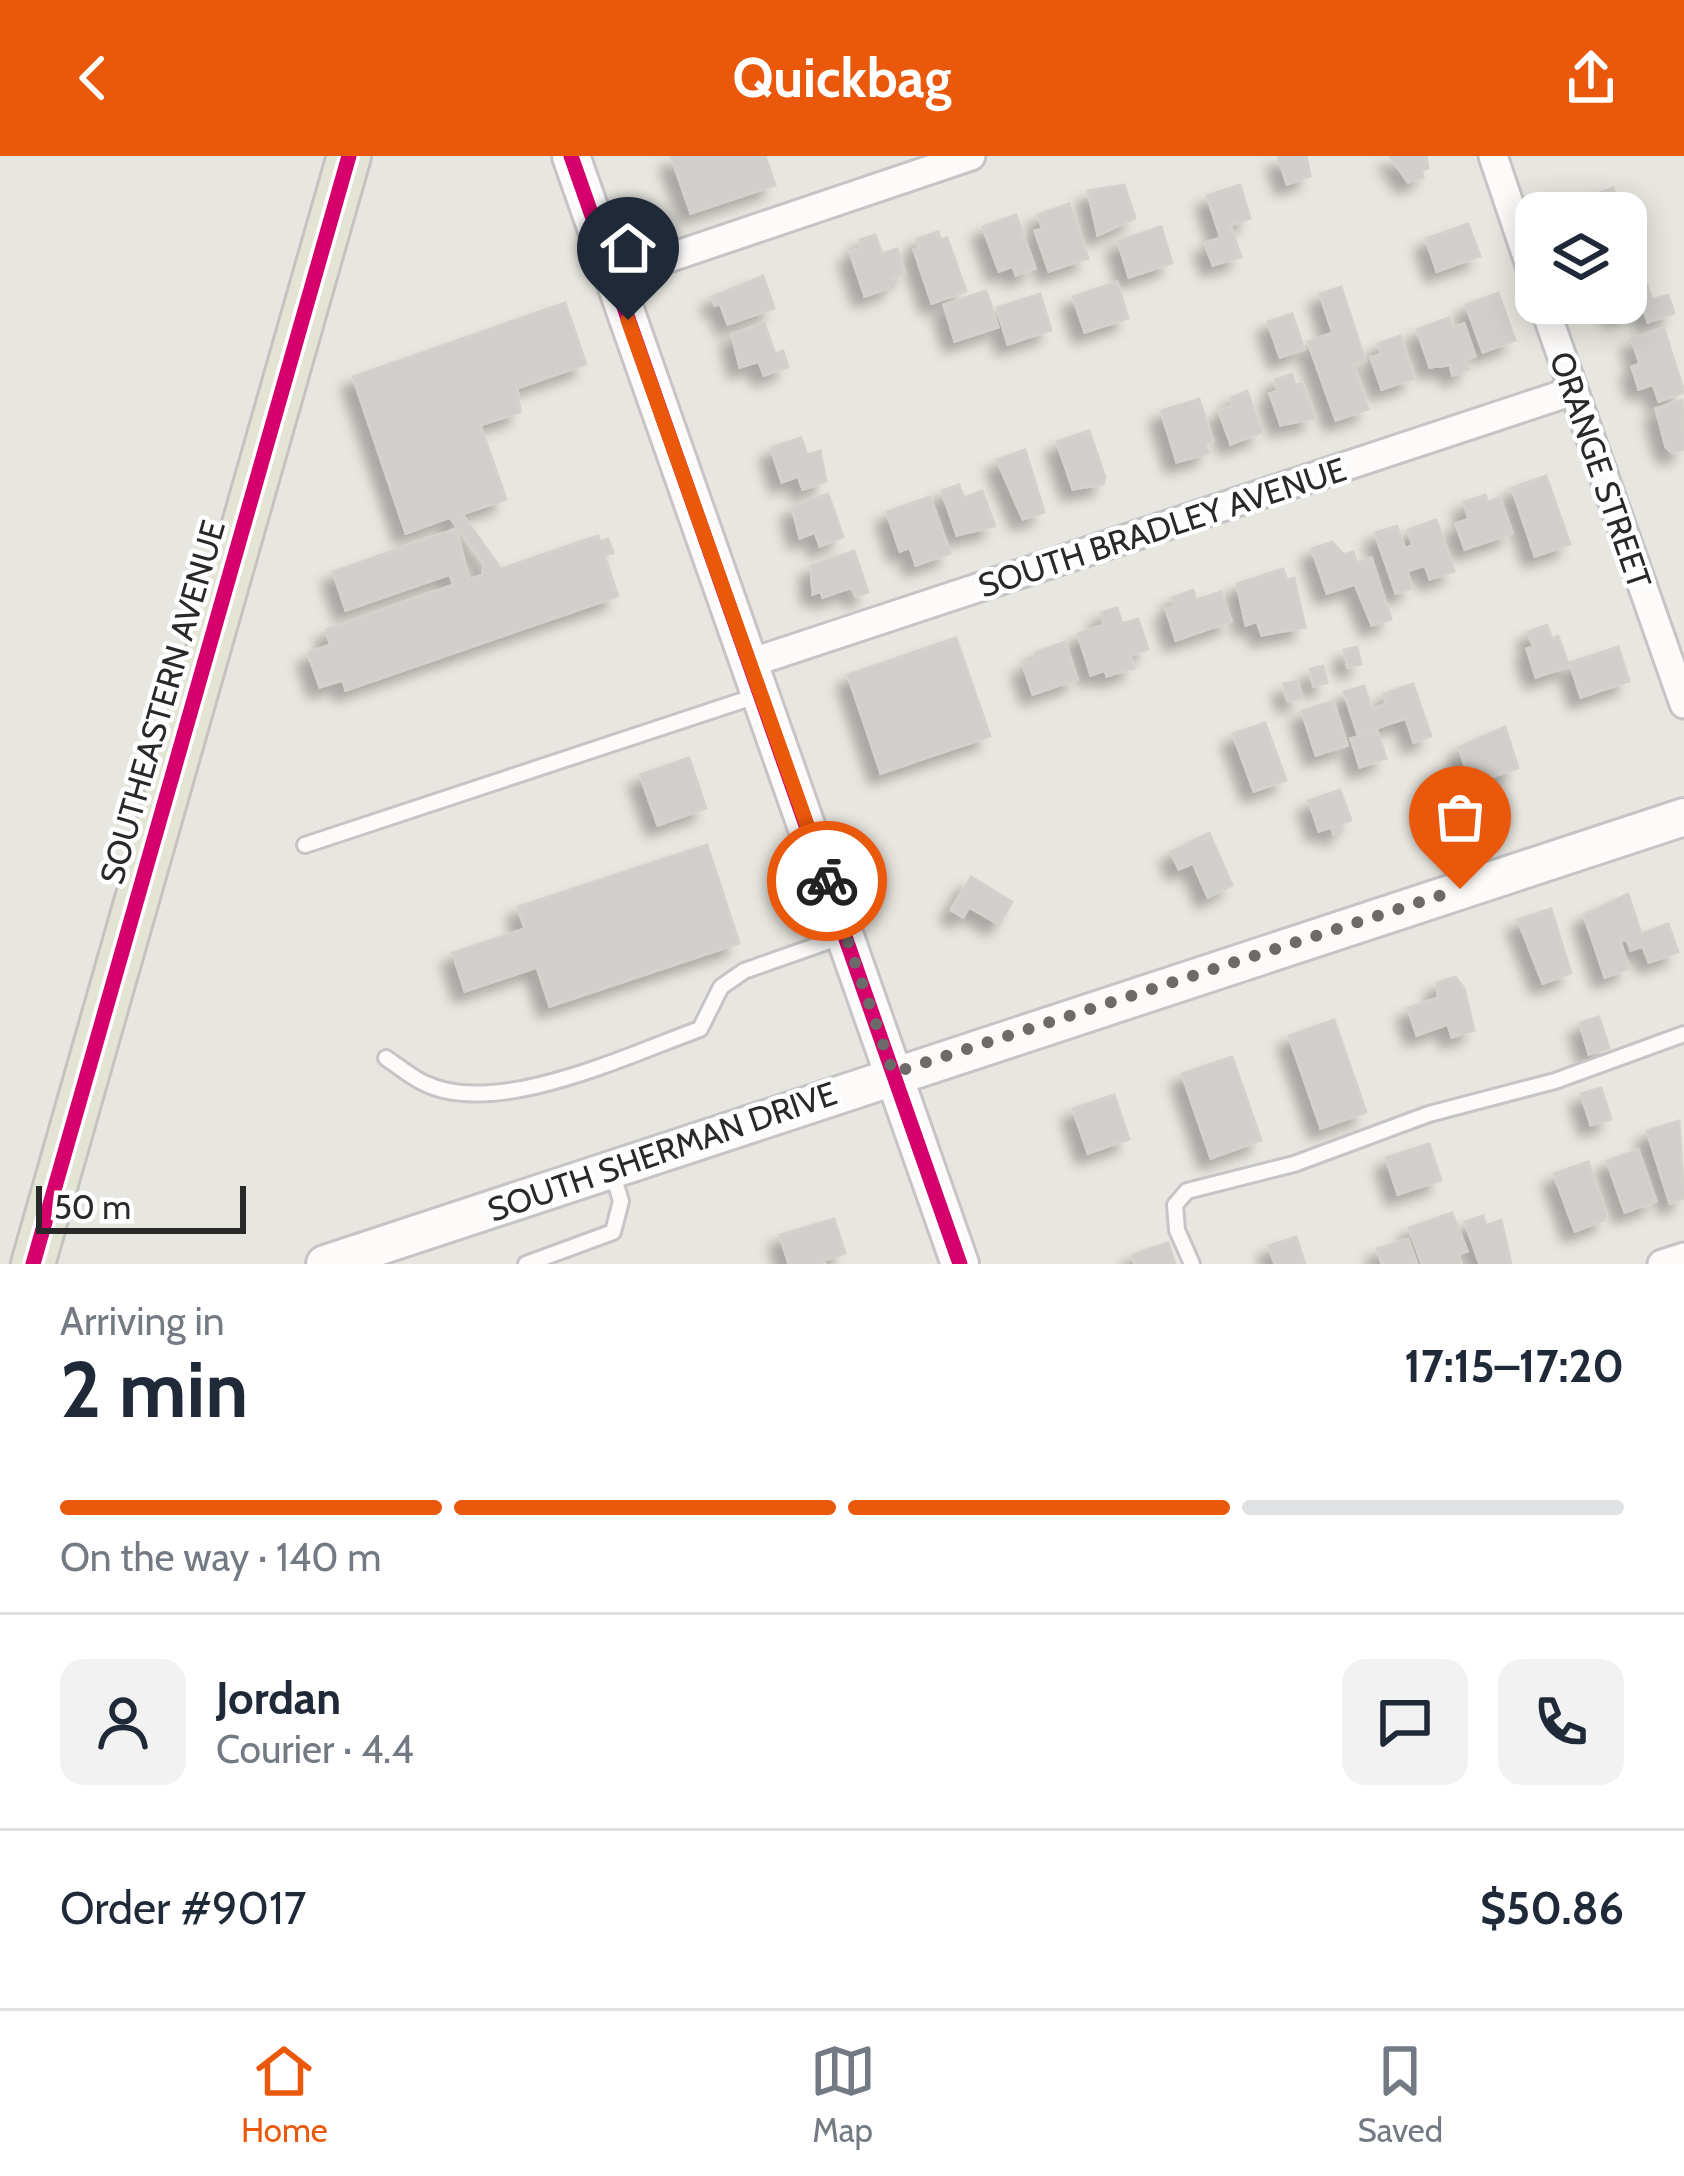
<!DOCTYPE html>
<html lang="en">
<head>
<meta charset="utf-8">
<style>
	body { margin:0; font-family:Cabin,sans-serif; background:#f2f2f3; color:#1f2937; height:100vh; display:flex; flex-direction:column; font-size:45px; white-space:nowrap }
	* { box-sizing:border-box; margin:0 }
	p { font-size:39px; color:#747a83 }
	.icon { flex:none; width:66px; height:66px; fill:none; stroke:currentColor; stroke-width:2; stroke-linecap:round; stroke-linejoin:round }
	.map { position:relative; height:1108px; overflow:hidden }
	.side { display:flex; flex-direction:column; background:#fff; flex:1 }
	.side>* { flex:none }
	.tools { position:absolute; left:1515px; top:36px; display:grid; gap:24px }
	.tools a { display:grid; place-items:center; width:132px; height:132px; border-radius:24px; background:#fff; box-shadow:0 6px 30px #0003; font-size:60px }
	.scale { position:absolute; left:36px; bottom:30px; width:210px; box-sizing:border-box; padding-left:12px; border:6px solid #292929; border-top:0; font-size:33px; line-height:42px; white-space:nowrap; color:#292929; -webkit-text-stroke:9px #fff; paint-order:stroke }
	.pin { position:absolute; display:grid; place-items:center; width:102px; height:102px; color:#fff; margin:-123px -51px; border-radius:50% 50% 50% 0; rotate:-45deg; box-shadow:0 0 12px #0007 }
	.pin .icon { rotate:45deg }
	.courier { position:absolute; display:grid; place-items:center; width:120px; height:120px; margin:-60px; border:9px solid #ea580c; border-radius:50%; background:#fff; color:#222; box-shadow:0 3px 15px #0007 }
	.summary em { font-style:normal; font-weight:800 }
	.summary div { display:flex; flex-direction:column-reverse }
	.summary { display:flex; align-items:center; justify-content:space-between; height:204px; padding:0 60px }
	h1 { font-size:78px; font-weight:800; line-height:90px }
	.bar { display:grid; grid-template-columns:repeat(4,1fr); gap:18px 12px; align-content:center; height:144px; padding:0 60px }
	.bar i { height:15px; border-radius:9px; background:#e0e1e3 }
	.bar .current { background:#ea580c }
	.bar p { grid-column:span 4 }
	.line { display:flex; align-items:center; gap:30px; padding:0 60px; border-top:3px solid #e0e1e3 }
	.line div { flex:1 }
	.round { display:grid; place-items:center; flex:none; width:126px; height:126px; border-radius:24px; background:#f2f2f3 }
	header { display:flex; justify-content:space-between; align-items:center; height:156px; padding:0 60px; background:#ea580c; color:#fff; font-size:54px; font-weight:800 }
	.dock { display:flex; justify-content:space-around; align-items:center; height:168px; border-top:3px solid #e0e1e3; background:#fff; font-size:33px; color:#747a83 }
	.dock a { display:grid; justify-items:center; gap:6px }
	.dock .current { color:#ea580c }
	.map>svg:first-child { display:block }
	.building { fill:#d0cfcb; stroke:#d3d1cc; stroke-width:3; filter:url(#shadow) }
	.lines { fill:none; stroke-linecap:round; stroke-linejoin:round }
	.lane-casing { stroke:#c6c4c5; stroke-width:20 }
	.street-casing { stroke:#c6c4c5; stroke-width:33 }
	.secondary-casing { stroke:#c6c4c5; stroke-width:42 }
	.primary-casing { stroke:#c4c3c1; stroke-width:48 }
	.lane { stroke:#fcfbfa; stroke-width:14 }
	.street { stroke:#fcfbfa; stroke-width:27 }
	.secondary { stroke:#fcfbfa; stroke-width:36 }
	.primary { stroke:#e4e4d4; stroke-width:42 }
	.cycleway-casing { stroke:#fff; stroke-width:22 }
	.cycleway { stroke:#d6006c; stroke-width:15 }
	.done { stroke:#6c6b69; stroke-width:12; stroke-dasharray:0 21.6 }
	.route { stroke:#ea580c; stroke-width:15 }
	.labels { text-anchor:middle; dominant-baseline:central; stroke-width:9; stroke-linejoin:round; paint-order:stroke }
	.street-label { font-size:33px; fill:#292929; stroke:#fff }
</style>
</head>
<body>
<header><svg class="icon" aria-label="back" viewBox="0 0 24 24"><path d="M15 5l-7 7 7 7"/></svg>Quickbag<svg class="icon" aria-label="share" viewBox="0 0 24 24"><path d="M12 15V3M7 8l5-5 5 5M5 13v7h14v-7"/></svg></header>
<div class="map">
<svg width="1684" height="1108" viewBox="0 0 1684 1108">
	<defs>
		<filter id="shadow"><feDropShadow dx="-11" dy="11" stdDeviation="6" flood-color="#0004"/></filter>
	</defs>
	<rect width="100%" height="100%" fill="#e8e6e0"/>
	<!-- building -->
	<g class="building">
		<path d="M671,0H765L775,29L691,57Z"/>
		<path d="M1278,0H1306L1310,20L1287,28Z"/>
		<path d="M1390,0H1426L1428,12L1421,14L1423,21L1408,26Z"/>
		<path d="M1124,29L1135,62L1098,79L1088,35Z"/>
		<path d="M1240,29L1250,62L1230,69L1241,101L1213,109L1205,87L1221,82L1207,40Z"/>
		<path d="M1613,32L1621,57H1574L1570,48Z"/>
		<path d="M1069,48L1088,102L1049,115L1035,75L1043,73L1038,59Z"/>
		<path d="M1016,59L1035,112L1016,119L1013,110L999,115L983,71Z"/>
		<path d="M1468,68L1480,100L1437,115L1426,83Z"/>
		<path d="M1161,71L1172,107L1129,121L1118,85Z"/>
		<path d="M938,76L941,84L947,82L966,135L932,147L914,94L920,92L917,83Z"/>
		<path d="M875,79L882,98L897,93L905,117L891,122L894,130L865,140L850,96L862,92L860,84Z"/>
		<path d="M1638,105L1652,144L1668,139L1674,157L1648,166L1643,150L1617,160L1612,147H1626V110Z"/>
		<path d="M763,120L774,152L728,168L720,147L715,149L712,141Z"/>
		<path d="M1117,126L1128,162L1085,176L1073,141Z"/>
		<path d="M1341,131L1365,204L1353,208L1368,253L1336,264L1308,186L1333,177L1320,138Z"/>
		<path d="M986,135L998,171L955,185L944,149Z"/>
		<path d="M1498,137L1515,184L1483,196L1466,149Z"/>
		<path d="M1040,138L1051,174L1008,188L997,152Z"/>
		<path d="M565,147L586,208L517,232L520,256L480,269L506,343L462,358L501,413L598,380L600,386L608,383L613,397L604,399L618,440L346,534L343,524L320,531L308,497L331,489L326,474L454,429L450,418L346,454L333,416L456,373L469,424L483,419L484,406L450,361L406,377L353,221Z"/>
		<path d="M1292,158L1304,193L1280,201L1268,166Z"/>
		<path d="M1449,162L1453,172L1464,168L1475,200L1465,203L1469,213L1453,219L1450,209L1430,211L1417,174Z"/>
		<path d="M764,167L775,198L783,195L788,211L764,219L759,205L740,211L732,179Z"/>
		<path d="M1664,173L1684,236L1659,245L1653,228L1639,233L1632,211L1640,208L1632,183Z"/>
		<path d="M1400,180L1414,222L1382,233L1371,202L1382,198L1378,188Z"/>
		<path d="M1292,218L1295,229L1302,227L1315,262L1281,269L1270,238L1278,235L1275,224Z"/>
		<path d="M1247,235L1262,276L1231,288L1219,255L1233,250L1231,242Z"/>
		<path d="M1199,243L1213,285L1205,288L1208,297L1177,306L1161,255Z"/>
		<path d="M1682,244L1684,293L1673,297L1666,291L1656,253Z"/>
		<path d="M1089,275L1105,321L1103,328L1073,333L1057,286Z"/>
		<path d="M801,282L807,299L820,295L826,325L803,333L798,320L782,326L771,292Z"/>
		<path d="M1025,294L1044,356L1023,363L997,304Z"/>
		<path d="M1546,320L1570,388L1535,400L1512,332Z"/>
		<path d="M959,329L964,342L982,335L995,370L957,379L942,335Z"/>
		<path d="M828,338L843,381L820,390L815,376L800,382L792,351Z"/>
		<path d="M1485,339L1488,346L1500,342L1512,377L1465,393L1456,368L1469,363L1464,346Z"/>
		<path d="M930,341L950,397L916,409L910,391L900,395L887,356Z"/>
		<path d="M1436,364L1454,415L1430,423L1425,409L1407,415L1412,432L1396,437L1375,377L1397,370L1405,393L1413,389L1408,374Z"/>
		<path d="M1332,386L1344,399L1353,396L1357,407L1371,402L1391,463L1372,469L1355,428L1327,437L1312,393Z"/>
		<path d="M854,395L868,436L856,440L852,431L823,441L821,435L813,438L811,410Z"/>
		<path d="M1283,413L1287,424L1294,422L1305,471L1262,479L1257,465L1246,469L1237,428Z"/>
		<path d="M1193,434L1196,444L1221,436L1231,465L1176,484L1166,453L1176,450L1172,442Z"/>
		<path d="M1117,452L1122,468L1138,463L1148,493L1130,499L1134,512L1107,520L1105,514L1091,519L1078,478L1104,469L1101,457Z"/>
		<path d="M1547,469L1552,483L1558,480L1569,510L1536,521L1527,493L1534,491L1528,476Z"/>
		<path d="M956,482L990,580L881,617L848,519Z"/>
		<path d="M1065,486L1077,523L1033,538L1023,508L1037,504L1035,497Z"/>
		<path d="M1357,491L1361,508L1348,511L1344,494Z"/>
		<path d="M1618,491L1629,525L1581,541L1570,507Z"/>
		<path d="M1323,510L1327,527L1314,530L1310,513Z"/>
		<path d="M1297,525L1301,542L1288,545L1284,528Z"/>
		<path d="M1413,528L1431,580L1414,586L1406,562L1358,578L1344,536L1364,530L1372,553L1387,548L1384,538Z"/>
		<path d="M1333,545L1347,589L1316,599L1302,555Z"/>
		<path d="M1265,567L1286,624L1254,635L1233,578Z"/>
		<path d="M1505,571L1518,612L1479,625L1476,613L1467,616L1459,591Z"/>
		<path d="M1377,575L1386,602L1360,611L1351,583Z"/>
		<path d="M689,602L706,652L658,669L640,619Z"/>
		<path d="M1340,634L1351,664L1340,668L1342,675L1334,678L1332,671L1319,675L1309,645Z"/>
		<path d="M1209,677L1232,729L1208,741L1193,707L1179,713L1171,696Z"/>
		<path d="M707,689L739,787L550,850L537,811L465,835L453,797L525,773L518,751Z"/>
		<path d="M971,721L1012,746L999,768L969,751L963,761L951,754Z"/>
		<path d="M1628,738L1641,778L1668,768L1678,796L1649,806L1643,790L1631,794L1627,783L1620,785L1629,812L1605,821L1584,759Z"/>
		<path d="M1551,753L1571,817L1543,827L1518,764Z"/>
		<path d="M1455,821L1464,832L1474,874L1452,881L1448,868L1417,879L1408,852L1438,842L1437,827Z"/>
		<path d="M1599,861L1609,892L1589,898L1580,867Z"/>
		<path d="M1334,864L1366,956L1321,972L1289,880Z"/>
		<path d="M1232,901L1261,984L1211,1002L1182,918Z"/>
		<path d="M1601,932L1611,963L1591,969L1581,938Z"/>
		<path d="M1114,939L1129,983L1088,997L1073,953Z"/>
		<path d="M1679,965L1684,1042L1670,1047L1647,975Z"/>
		<path d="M1429,988L1441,1024L1398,1038L1386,1002Z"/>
		<path d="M1638,994L1656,1045L1625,1056L1607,1005Z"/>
		<path d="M1588,1006L1606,1058L1604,1064L1575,1075L1554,1018Z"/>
		<path d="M1452,1057L1467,1095L1458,1098L1461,1108H1422L1409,1072Z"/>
		<path d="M1483,1060L1486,1070L1501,1064L1511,1108H1480L1465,1066Z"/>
		<path d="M834,1063L845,1097L824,1104L825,1108H789L780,1079Z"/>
		<path d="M1296,1081L1305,1108H1275L1269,1090Z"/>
		<path d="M1408,1083L1417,1108H1382L1377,1093Z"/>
		<path d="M1168,1087L1175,1108H1135L1132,1099Z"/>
	</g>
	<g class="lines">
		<defs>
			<g id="lane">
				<path d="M305,689L756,540"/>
				<path d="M386,902C398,910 411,921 424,927C496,963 630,898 700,873L721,831L744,815L841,781"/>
				<path d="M526,1108L613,1076L621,1045L612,1016"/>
				<path d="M1192,1108L1177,1074L1175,1049L1187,1035L1294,1008L1429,958L1555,925L1684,878"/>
			</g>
			<g id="street">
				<path d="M1493,0L1536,127"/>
				<path d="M612,121L971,0"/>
				<path d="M1543,147L1684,548"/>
				<path d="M750,507L1573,235"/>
				<path d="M1662,1108L1684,1101"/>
			</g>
			<g id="secondary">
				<path d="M571,0L960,1108"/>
				<path d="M325,1108L1684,661"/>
			</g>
			<path id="primary" d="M33,1108L349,0"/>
		</defs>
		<!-- lane casing -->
		<use href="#lane" class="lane-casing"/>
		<!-- street casing -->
		<use href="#street" class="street-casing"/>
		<!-- secondary casing -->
		<use href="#secondary" class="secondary-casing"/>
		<!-- primary casing -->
		<use href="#primary" class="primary-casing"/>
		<!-- lane -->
		<use href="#lane" class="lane"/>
		<!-- street -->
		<use href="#street" class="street"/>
		<!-- secondary -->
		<use href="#secondary" class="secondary"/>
		<!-- primary -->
		<use href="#primary" class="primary"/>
		<defs>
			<g id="cycleway">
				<path d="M571,0L960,1108"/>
				<path d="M33,1108L349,0"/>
			</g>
		</defs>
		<!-- cycleway casing -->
		<use href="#cycleway" class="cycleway-casing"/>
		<!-- cycleway -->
		<use href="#cycleway" class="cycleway"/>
	</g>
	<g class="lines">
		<!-- done -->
		<path class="done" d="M827,725L893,917L1460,733"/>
		<!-- route -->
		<path class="route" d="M628,164L827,725"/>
	</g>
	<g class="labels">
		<!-- street labels -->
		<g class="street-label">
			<text transform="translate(1601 314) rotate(71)">ORANGE STREET</text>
			<text transform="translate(1162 371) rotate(-18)">SOUTH BRADLEY AVENUE</text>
			<text transform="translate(162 546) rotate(-74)">SOUTHEASTERN AVENUE</text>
			<text transform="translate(662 995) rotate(-19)">SOUTH SHERMAN DRIVE</text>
		</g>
	</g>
</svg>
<div class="tools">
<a><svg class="icon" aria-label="layers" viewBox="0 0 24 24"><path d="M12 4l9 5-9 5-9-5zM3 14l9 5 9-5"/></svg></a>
</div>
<div class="scale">50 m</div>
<div class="pin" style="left:1460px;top:733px;background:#ea580c"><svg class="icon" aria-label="bag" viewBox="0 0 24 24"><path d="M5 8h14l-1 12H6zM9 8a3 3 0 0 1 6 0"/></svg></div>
<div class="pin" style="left:628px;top:164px;background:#1f2937"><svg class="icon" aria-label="home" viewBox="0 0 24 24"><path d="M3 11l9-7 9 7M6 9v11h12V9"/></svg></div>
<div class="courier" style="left:827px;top:725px"><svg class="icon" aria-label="bike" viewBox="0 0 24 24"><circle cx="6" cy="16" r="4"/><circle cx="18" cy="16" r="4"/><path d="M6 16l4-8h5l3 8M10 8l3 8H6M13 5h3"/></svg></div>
</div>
<section class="side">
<div class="summary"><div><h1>2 min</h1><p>Arriving in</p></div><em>17:15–17:20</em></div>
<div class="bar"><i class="current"></i><i class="current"></i><i class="current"></i><i></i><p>On the way · 140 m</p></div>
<div class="line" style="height:216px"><a class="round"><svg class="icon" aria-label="person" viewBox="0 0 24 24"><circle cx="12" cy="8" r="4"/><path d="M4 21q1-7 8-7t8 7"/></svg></a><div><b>Jordan</b><p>Courier · 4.4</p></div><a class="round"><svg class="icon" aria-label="chat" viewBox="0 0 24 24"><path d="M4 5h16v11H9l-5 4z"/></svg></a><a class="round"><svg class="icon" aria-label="phone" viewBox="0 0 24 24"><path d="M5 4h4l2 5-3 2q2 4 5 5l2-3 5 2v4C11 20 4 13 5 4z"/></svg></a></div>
<div class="line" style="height:156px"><div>Order #9017</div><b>$50.86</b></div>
</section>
<nav class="dock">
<a class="current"><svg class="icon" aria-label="home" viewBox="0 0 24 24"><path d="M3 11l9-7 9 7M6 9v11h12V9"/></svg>Home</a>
<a><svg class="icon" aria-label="map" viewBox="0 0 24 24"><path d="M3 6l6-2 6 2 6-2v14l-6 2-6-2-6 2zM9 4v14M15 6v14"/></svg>Map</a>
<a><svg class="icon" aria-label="saved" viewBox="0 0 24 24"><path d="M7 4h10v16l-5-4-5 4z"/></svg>Saved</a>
</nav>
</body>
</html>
